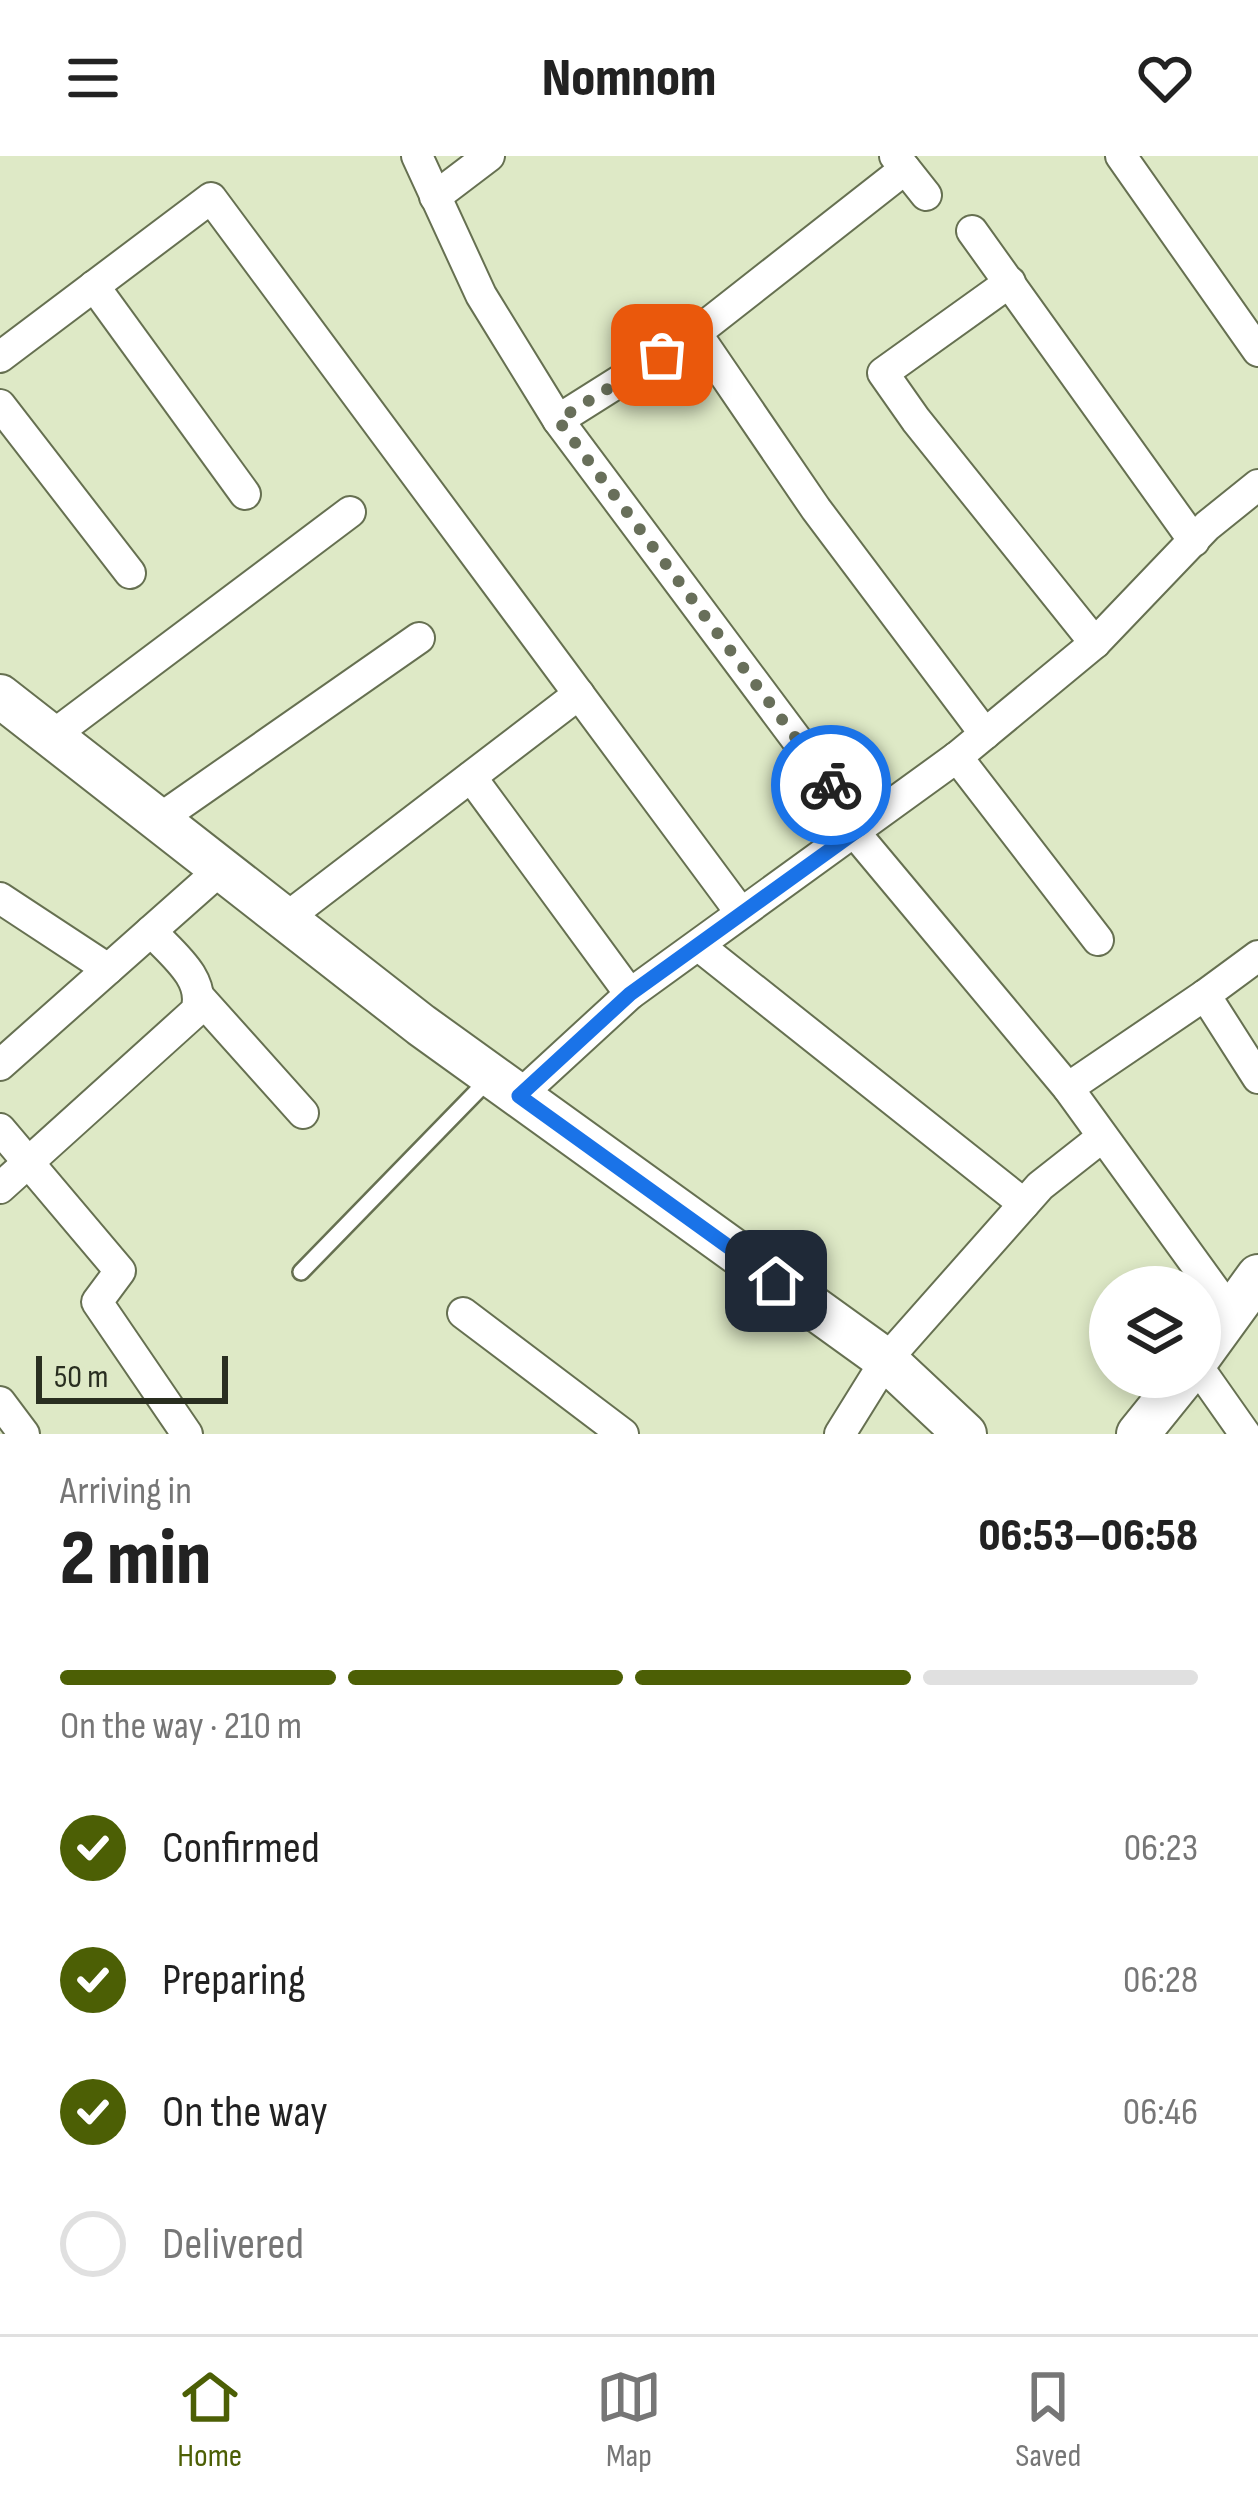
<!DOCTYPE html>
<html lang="en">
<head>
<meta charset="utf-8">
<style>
	body { margin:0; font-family:"Sofia Sans Condensed",sans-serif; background:#f2f2f2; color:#222; height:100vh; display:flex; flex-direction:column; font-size:45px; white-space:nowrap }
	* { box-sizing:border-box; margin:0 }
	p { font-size:39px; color:#767676 }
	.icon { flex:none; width:66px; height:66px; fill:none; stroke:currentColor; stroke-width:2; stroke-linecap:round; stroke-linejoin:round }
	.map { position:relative; height:1278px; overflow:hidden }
	.side { display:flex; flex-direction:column; background:#fff; flex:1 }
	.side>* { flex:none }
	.controls { position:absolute; left:1089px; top:1110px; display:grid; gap:24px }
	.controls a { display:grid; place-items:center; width:132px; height:132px; border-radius:50%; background:#fff; box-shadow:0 6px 18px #0003; font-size:60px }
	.scale { position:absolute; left:36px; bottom:30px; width:192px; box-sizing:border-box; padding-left:12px; border:6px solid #292e20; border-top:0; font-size:33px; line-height:42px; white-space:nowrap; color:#292e20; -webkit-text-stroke:9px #dee9c6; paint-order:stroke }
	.pin { position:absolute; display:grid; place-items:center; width:102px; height:102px; color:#fff; margin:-51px; border-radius:24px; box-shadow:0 6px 18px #0006 }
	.courier { position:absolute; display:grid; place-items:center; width:120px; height:120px; margin:-60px; border:9px solid #1a73e8; border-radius:50%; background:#fff; color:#222; box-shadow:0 3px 15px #0007 }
	.headline em { font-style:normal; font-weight:800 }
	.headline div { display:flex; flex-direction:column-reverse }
	.headline { display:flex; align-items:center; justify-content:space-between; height:204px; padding:0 60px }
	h1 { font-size:78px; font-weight:800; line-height:90px }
	.bar { display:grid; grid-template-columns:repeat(4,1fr); gap:18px 12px; align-content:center; height:144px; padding:0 60px }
	.bar i { height:15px; border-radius:9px; background:#e0e0e0 }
	.bar .on { background:#4c5f05 }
	.bar p { grid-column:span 4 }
	ol { padding:0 60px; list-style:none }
	li { display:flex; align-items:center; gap:36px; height:132px }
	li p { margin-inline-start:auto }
	li .icon { padding:12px; border-radius:50%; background:#4c5f05; color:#fff; stroke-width:4 }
	li:last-child { color:#767676 }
	li i { width:66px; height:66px; border:6px solid #e0e0e0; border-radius:50% }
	header { display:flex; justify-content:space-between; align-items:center; height:156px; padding:0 60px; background:#fff; font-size:54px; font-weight:800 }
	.tab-bar { display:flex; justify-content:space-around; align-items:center; height:168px; border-top:3px solid #e0e0e0; background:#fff; font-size:33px; color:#767676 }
	.tab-bar a { display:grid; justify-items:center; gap:6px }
	.tab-bar .on { color:#4c5f05 }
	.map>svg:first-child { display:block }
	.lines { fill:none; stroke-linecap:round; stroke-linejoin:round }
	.lane-casing { stroke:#667051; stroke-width:20 }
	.street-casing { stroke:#667051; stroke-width:34 }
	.secondary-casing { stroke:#667051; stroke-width:46 }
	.lane { stroke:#fff; stroke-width:15 }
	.street { stroke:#fff; stroke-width:30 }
	.secondary { stroke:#fff; stroke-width:42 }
	.done { stroke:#686f5a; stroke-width:12; stroke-dasharray:0 21.6 }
	.route { stroke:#1a73e8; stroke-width:15 }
</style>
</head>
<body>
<header><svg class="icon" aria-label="menu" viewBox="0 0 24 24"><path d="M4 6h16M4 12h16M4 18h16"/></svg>Nomnom<svg class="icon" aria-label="heart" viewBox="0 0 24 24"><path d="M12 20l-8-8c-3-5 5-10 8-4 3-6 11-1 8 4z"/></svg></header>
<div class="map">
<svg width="1258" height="1278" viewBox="0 0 1258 1278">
	<rect width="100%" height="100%" fill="#dee9c6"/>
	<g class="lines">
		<defs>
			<path id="lane" d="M301,1116L491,921"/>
			<g id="street">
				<path d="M417,0L481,139L558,264L862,671"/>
				<path d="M895,0L926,39"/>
				<path d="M1121,0L1258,195"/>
				<path d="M435,41L489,0"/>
				<path d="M972,75L1194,385"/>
				<path d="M1010,126L883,217L916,264L1095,487"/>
				<path d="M94,130L245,338"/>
				<path d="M696,177L816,353L985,578"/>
				<path d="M0,201L211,42L741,757"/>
				<path d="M0,249L130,417"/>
				<path d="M558,264L696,177L905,13"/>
				<path d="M52,580L350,356"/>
				<path d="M957,601L1098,784"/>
				<path d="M471,621L630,838"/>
				<path d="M158,664L419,482"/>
				<path d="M855,677L1068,932"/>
				<path d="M0,742L108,813"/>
				<path d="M285,763L579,538"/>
				<path d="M699,790L1024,1048"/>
				<path d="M1205,839L1258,800"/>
				<path d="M200,842L303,957"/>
				<path d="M0,909L221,713"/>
				<path d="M519,940L630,838L957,601L1095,487L1207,370L1258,329"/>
				<path d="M0,973L120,1115L97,1146L187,1278"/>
				<path d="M0,1032L196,855C207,823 171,797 151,775"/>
				<path d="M463,1157L623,1278"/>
				<path d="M1231,1157L1068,932L1205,839L1258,922"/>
				<path d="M1200,1214L1245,1278"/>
				<path d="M0,1246L24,1278"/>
				<path d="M840,1278L886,1204L1040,1030L1101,982"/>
			</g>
			<g id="secondary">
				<path d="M0,540L421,869L886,1204L965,1278"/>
				<path d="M1200,1200L1258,1120"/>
				<path d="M1138,1278L1184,1221"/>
			</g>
		</defs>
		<!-- lane casing -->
		<use href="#lane" class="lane-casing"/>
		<!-- street casing -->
		<use href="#street" class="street-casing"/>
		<!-- secondary casing -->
		<use href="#secondary" class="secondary-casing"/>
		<!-- lane -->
		<use href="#lane" class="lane"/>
		<!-- street -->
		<use href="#street" class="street"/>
		<!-- secondary -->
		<use href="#secondary" class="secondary"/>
	</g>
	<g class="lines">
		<!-- done -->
		<path class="done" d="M662,199L558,264L831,629"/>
		<!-- route -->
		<path class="route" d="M776,1125L519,940L630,838L862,671L831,629"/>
	</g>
</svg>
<div class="controls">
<a><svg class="icon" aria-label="layers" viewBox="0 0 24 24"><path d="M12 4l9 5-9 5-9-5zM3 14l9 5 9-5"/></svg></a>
</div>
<div class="scale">50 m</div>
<div class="pin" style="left:662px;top:199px;background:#ea580c"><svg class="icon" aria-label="bag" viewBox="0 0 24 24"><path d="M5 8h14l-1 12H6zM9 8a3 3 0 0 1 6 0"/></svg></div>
<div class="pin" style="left:776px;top:1125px;background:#1f2937"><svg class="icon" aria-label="home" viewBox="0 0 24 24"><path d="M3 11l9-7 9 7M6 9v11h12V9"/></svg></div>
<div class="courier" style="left:831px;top:629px"><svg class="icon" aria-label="bike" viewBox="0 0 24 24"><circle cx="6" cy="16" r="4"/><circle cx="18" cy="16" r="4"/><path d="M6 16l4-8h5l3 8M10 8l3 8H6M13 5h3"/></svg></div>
</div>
<section class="side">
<div class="headline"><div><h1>2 min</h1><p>Arriving in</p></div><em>06:53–06:58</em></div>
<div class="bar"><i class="on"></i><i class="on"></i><i class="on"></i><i></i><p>On the way · 210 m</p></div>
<ol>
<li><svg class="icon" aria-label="check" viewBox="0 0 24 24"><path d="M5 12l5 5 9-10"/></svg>Confirmed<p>06:23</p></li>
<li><svg class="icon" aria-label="check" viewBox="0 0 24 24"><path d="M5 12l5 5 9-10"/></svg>Preparing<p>06:28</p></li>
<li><svg class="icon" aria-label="check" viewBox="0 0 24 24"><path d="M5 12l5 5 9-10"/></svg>On the way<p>06:46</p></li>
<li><i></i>Delivered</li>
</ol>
</section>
<nav class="tab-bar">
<a class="on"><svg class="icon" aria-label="home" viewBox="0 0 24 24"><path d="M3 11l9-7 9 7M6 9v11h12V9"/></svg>Home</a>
<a><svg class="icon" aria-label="map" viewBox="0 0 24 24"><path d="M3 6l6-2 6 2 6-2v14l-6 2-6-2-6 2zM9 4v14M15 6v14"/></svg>Map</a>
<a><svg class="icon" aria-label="saved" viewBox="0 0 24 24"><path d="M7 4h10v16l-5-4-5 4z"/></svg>Saved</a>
</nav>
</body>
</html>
